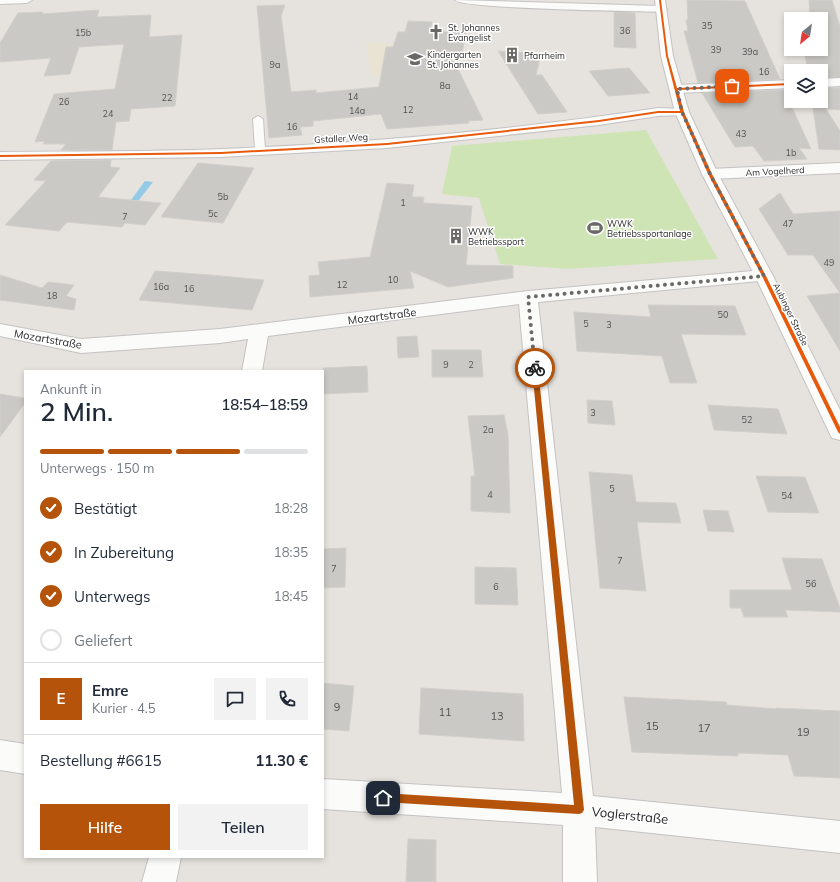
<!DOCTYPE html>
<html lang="de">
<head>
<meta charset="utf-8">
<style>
	body { margin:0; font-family:Mulish,sans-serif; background:#f2f2f3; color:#1f2937; height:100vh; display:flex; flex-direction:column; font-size:15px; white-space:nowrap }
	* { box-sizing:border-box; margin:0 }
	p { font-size:13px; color:#747a83 }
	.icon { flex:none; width:22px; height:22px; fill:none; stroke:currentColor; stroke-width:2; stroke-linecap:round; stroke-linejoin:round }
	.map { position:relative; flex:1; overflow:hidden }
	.drawer { position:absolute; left:24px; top:370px; width:300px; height:488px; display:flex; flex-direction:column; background:#fff; border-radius:0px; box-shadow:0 2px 6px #0003 }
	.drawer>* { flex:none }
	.needle { width:26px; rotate:210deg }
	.buttons { position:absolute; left:784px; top:12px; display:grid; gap:8px }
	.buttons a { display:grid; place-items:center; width:44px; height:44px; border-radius:0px; background:#fff; box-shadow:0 2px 6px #0003; font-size:20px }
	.pin { position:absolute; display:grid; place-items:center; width:34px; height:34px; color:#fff; margin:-17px; border-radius:8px; box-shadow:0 2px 6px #0006 }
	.courier { position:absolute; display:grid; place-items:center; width:40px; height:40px; margin:-20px; border:3px solid #b45309; border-radius:50%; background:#fff; color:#222; box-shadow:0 1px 5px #0007 }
	.head em { font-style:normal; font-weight:600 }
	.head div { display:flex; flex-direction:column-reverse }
	.head { display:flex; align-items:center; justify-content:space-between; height:68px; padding:0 16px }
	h1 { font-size:26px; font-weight:600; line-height:30px }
	.bar { display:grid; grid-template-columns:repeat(4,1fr); gap:6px 4px; align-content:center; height:48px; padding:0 16px }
	.bar i { height:5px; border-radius:3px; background:#e0e1e3 }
	.bar .active { background:#b45309 }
	.bar p { grid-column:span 4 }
	.line { display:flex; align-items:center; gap:10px; padding:0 16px; border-top:1px solid #e0e1e3 }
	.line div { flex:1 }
	.round { display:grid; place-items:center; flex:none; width:42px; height:42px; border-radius:0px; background:#f2f2f3 }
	ol { padding:0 16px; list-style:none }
	li { display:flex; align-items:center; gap:12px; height:44px }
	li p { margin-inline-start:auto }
	li .icon { padding:4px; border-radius:50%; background:#b45309; color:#fff; stroke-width:4 }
	li:last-child { color:#747a83 }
	li i { width:22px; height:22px; border:2px solid #e0e1e3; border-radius:50% }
	.button { display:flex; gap:8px; margin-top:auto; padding:8px 16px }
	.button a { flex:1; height:46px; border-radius:0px; background:#b45309; color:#fff; font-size:16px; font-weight:600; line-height:46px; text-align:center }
	.button a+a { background:#f2f2f3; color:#1f2937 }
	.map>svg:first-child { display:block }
	.education { fill:#e9e3d3 }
	.pitch { fill:#cfe4b5 }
	.water { fill:#94cae5 }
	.building { fill:#cbc9c5; stroke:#d1cfca }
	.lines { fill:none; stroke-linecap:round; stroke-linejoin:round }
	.service-casing { stroke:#c4c2c3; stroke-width:2 }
	.minor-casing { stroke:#c4c2c3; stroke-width:2 }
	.tertiary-casing { stroke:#c4c2c3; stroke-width:2 }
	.service { fill:#fbfbfa; fill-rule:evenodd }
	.minor { fill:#fbfbfa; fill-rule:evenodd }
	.tertiary { fill:#fbfbfa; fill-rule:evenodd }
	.cycleway-casing { stroke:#fff; stroke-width:3 }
	.cycleway { fill:#e8590c; fill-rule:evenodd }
	.route { fill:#b45309 }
	.done { stroke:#6a6968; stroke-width:4; stroke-dasharray:0 7.2 }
	.labels { text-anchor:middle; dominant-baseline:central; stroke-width:3; stroke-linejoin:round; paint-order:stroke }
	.number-label { font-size:9px; fill:#525251 }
	.far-poi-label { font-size:9px; fill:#282828; stroke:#fff; text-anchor:start }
	.far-street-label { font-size:9px; fill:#282828; stroke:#fff }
	.street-label { font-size:11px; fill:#282828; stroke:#fff }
	.near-number-label { font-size:11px; fill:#525251 }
	.near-street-label { font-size:13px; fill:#282828; stroke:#fff }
</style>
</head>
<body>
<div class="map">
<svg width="840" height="882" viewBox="0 0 840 882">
	<rect width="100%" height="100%" fill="#e6e3de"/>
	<!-- education -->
	<path class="education" d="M366,43L463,47L459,71L371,77Z"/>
	<!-- pitch -->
	<path class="pitch" d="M646,130L718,259L568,269L500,264L479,198L442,194L452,146Z"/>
	<!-- water -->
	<path class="water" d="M145,181L153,182L139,200H131Z"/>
	<!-- building -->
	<g class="building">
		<path d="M687,0L745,1L780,79L698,83L684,31H688L686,20H688Z"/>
		<path d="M809,0H832L840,27V77L821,78V71H808L804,49H821V19H800L799,16L810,17Z"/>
		<path d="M285,5L281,16L291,92L316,90V93L379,87L386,47H393L398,32H405L408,21L432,22L430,31L466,33L461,58L452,57L483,120L468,121L469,123L387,129L381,114L313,121V126L300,127L302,135L269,138L257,6Z"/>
		<path d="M99,10L97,17L151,15L149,37L182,35L175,106L131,109L129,121L116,122L112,150H61L66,144H43L45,141L35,142L54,94L115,89L124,44L79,47L70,74L44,76L51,58L0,62V43L18,13L43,12L42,14Z"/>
		<path d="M614,12L635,13L636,48L614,47Z"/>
		<path d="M498,51L541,54L536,75H542L567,112L538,114Z"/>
		<path d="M629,68L650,93L608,96L589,71Z"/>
		<path d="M821,88H840V110L826,109L840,131V150L819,149L812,101H821Z"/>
		<path d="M784,90L811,149L799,148L807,159L764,161L753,146L735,147L702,93Z"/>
		<path d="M111,160L110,167L120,168L98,197L161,203L145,225L125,223L122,227L67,222L59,231L5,225L46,181L34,180L51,161Z"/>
		<path d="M198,163L254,168L223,223L161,217Z"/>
		<path d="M387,183L414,185L412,197H424L423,203L472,206L466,265L513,266V278L448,287L410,271L414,288L310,297L309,276L320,275L318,262L370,257Z"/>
		<path d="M780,193L793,214L840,211V351L807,296L840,293L813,255H788L759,209Z"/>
		<path d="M155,271L210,275L264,280L252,310L139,300Z"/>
		<path d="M0,275L42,288L48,282L74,285L66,296L76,299L74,310L0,300Z"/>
		<path d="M648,305L735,306L746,335L681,334L697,383H670L662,356L577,351L574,312L651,317Z"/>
		<path d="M417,336L419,357L398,358L397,337Z"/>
		<path d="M432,350H481L483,377H432Z"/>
		<path d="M367,366L368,392L323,394V368Z"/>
		<path d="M0,394L25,398V403L0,437Z"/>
		<path d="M587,400L612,401L615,425L588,423Z"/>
		<path d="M708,405L778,409L787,434L714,430Z"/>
		<path d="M504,415L508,435L510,513L471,511V476H475L468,416Z"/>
		<path d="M589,472L632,475L636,502L676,503L681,523L637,522L646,591L600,588Z"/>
		<path d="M756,476L805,477L819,513L768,512Z"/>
		<path d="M703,510L728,511L734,532L708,531Z"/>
		<path d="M346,548L345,587L323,588V549Z"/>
		<path d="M782,558L822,559L840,608V612L785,610L788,617H744L741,608H730V590H792Z"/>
		<path d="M475,567L516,568L518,605L475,604Z"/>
		<path d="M323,683L354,686L349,731L323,729Z"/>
		<path d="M421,688L523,694L524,741L419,734Z"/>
		<path d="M624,697L726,702L727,705L777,709L776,708L840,711V778L794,776L788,755L738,753V756L632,752Z"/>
		<path d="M408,839L436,840V882H406Z"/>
	</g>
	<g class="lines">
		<defs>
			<path id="service" d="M258,116L263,119L265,150L260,153L255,150L253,119Z"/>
			<g id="minor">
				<path d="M0,0H32L27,3L0,4Z"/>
				<path d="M455,0L661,6L667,9L661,12C637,11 462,9 455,0Z"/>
				<path d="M840,78V86L821,87V79Z"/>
				<path d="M791,80V88L677,93L672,92L670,89L672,86L677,85Z"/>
				<path d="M658,108L687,109L689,112L687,115L658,116L599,125L387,148L221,157L0,160V152C74,151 148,152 222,149C368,143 514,130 658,108Z"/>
				<path d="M840,163V173L710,179L705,177L702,174L705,171L710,169Z"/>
				<path d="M764,270L770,272L773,276L770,280L538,302L593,796L840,821V853L595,827L597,882H563V825L323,809V779L562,793L519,304L268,336L262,371H242L248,339L220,343L81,353L0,336V324L81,339L220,329L528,291Z"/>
				<path d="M0,740L25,744V774L0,770Z"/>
				<path d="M149,857H181L176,882H142Z"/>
			</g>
			<path id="tertiary" d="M655,0H665L673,56L689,112L718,174L773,276L840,410V440L832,438L829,432L755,276L702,174L675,112L661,56Z"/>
		</defs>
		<!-- service casing -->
		<use href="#service" class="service-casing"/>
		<!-- minor casing -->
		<use href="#minor" class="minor-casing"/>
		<!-- tertiary casing -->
		<use href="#tertiary" class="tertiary-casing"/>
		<!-- service -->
		<use href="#service" class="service"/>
		<!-- minor -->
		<use href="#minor" class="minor"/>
		<!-- tertiary -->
		<use href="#tertiary" class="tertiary"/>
		<defs>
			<path id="cycleway" d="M659,0H661L668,56L677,88L791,83V85L678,90L684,112L712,174L766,276L840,427V434L838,432L762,276L708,174L681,113H658L599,122L387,145L221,154L0,157V155L221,152L387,143L599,120L658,111H680L666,56Z"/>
		</defs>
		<!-- cycleway casing -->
		<use href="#cycleway" class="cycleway-casing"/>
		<!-- cycleway -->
		<use href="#cycleway" class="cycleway"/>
	</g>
	<!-- route -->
	<path class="route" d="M535,365L538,368L584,810L582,813L579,814L383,802L380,801L379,798L380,794L383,793L574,805L532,368Z"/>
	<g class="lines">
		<!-- done -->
		<path class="done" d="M535,368L528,297L764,276L710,174L682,112L677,89L732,86"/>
	</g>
	<!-- icons -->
	<defs>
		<symbol id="church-bare" viewBox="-9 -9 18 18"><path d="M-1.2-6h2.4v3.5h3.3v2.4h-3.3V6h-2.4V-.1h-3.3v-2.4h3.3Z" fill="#6a6968" stroke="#fff" stroke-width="2.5" paint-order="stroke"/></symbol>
		<symbol id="building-bare" viewBox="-9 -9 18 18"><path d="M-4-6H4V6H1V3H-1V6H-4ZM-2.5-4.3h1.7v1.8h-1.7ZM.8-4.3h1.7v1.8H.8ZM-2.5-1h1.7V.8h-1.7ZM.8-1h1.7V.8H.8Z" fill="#6a6968" stroke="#fff" stroke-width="2.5" paint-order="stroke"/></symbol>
		<symbol id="school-bare" viewBox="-9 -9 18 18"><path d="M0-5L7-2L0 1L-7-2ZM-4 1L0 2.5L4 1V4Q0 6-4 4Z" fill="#6a6968" stroke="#fff" stroke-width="2.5" paint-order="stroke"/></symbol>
		<symbol id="stadium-bare" viewBox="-9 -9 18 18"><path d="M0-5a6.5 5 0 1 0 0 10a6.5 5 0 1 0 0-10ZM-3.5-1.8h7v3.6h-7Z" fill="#6a6968" stroke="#fff" stroke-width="2.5" paint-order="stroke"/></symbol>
	</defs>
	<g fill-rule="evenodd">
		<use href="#church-bare" x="425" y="21" width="22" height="22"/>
		<use href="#building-bare" x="501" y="44" width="22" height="22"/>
		<use href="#school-bare" x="404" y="48" width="22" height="22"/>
		<use href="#stadium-bare" x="584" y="217" width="22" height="22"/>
		<use href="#building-bare" x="445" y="225" width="22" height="22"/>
	</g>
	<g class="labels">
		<!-- number labels -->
		<g class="number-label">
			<text x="707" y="25">35</text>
			<text x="625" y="30">36</text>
			<text x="83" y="32">15b</text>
			<text x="716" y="49">39</text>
			<text x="750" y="51">39a</text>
			<text x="275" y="64">9a</text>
			<text x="764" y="71">16</text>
			<text x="445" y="85">8a</text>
			<text x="353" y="96">14</text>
			<text x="167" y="97">22</text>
			<text x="64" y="101">26</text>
			<text x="408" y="109">12</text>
			<text x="357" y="110">14a</text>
			<text x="108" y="113">24</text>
			<text x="292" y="126">16</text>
			<text x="741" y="133">43</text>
			<text x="791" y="152">1b</text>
			<text x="223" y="196">5b</text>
			<text x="403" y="202">1</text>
			<text x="213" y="213">5c</text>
			<text x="125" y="216">7</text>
			<text x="788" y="223">47</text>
			<text x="829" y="262">49</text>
			<text x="393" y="279">10</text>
			<text x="342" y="284">12</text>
			<text x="161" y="286">16a</text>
			<text x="189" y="288">16</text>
			<text x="52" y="295">18</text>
			<text x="723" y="314">50</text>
			<text x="586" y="323">5</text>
			<text x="609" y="324">3</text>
			<text x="446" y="364">9</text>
			<text x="471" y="364">2</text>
			<text x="593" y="412">3</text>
			<text x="747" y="419">52</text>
			<text x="488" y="429">2a</text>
			<text x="612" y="488">5</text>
			<text x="490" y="494">4</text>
			<text x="787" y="495">54</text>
			<text x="620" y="560">7</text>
			<text x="334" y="568">7</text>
			<text x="811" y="583">56</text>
			<text x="496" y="586">6</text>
		</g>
		<!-- far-poi labels -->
		<g class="far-poi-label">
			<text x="448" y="27">St. Johannes<tspan x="448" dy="10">Evangelist</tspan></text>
			<text x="427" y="54">Kindergarten<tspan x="427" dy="10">St. Johannes</tspan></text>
			<text x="524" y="55">Pfarrheim</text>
			<text x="607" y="223">WWK<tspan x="607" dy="10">Betriebssportanlage</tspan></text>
			<text x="468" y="231">WWK<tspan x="468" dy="10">Betriebssport</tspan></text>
		</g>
		<!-- far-street labels -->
		<g class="far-street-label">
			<text transform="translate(341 138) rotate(-3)">Gstaller Weg</text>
			<text transform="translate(775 171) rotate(-3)">Am Vogelherd</text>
			<text transform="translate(791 314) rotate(64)">Aubinger Straße</text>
		</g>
		<!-- street labels -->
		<g class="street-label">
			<text transform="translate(382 316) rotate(-7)">Mozartstraße</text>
			<text transform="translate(48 339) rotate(10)">Mozartstraße</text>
		</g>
		<!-- near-number labels -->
		<g class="near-number-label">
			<text x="337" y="707">9</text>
			<text x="445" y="712">11</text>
			<text x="497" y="716">13</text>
			<text x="652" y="726">15</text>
			<text x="704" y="728">17</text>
			<text x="803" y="732">19</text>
		</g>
		<!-- near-street labels -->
		<g class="near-street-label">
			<text transform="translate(630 815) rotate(6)">Voglerstraße</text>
		</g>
	</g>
</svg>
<div class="buttons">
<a><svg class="needle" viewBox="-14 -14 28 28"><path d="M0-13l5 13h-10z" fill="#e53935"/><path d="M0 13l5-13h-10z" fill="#747a83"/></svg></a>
<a><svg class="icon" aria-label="layers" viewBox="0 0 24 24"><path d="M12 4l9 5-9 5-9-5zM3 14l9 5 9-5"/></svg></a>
</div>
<div class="pin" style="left:732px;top:86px;background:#ea580c"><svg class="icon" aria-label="bag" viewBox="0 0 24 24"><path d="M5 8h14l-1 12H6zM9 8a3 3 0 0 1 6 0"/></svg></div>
<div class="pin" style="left:383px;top:798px;background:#1f2937"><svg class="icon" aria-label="home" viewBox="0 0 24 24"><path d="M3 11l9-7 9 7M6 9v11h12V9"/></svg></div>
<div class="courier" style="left:535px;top:368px"><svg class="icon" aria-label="bike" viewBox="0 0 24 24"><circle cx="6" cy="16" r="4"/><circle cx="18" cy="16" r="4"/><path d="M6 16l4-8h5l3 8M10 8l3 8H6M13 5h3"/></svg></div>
<section class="drawer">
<div class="head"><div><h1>2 Min.</h1><p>Ankunft in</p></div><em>18:54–18:59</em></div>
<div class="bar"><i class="active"></i><i class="active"></i><i class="active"></i><i></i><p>Unterwegs · 150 m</p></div>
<ol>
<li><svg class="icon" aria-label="check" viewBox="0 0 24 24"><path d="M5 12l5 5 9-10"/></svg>Bestätigt<p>18:28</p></li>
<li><svg class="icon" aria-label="check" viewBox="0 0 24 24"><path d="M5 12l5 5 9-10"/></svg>In Zubereitung<p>18:35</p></li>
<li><svg class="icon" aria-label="check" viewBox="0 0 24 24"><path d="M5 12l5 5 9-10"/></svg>Unterwegs<p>18:45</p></li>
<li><i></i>Geliefert</li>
</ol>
<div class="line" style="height:72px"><b class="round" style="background:#b45309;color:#fff">E</b><div><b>Emre</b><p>Kurier · 4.5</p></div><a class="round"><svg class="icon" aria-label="chat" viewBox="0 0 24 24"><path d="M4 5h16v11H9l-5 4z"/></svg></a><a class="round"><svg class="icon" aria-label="phone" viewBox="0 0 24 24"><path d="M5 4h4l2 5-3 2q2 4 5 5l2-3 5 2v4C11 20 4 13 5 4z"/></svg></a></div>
<div class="line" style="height:52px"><div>Bestellung #6615</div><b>11.30 €</b></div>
<div class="button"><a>Hilfe</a><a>Teilen</a></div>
</section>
</div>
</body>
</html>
